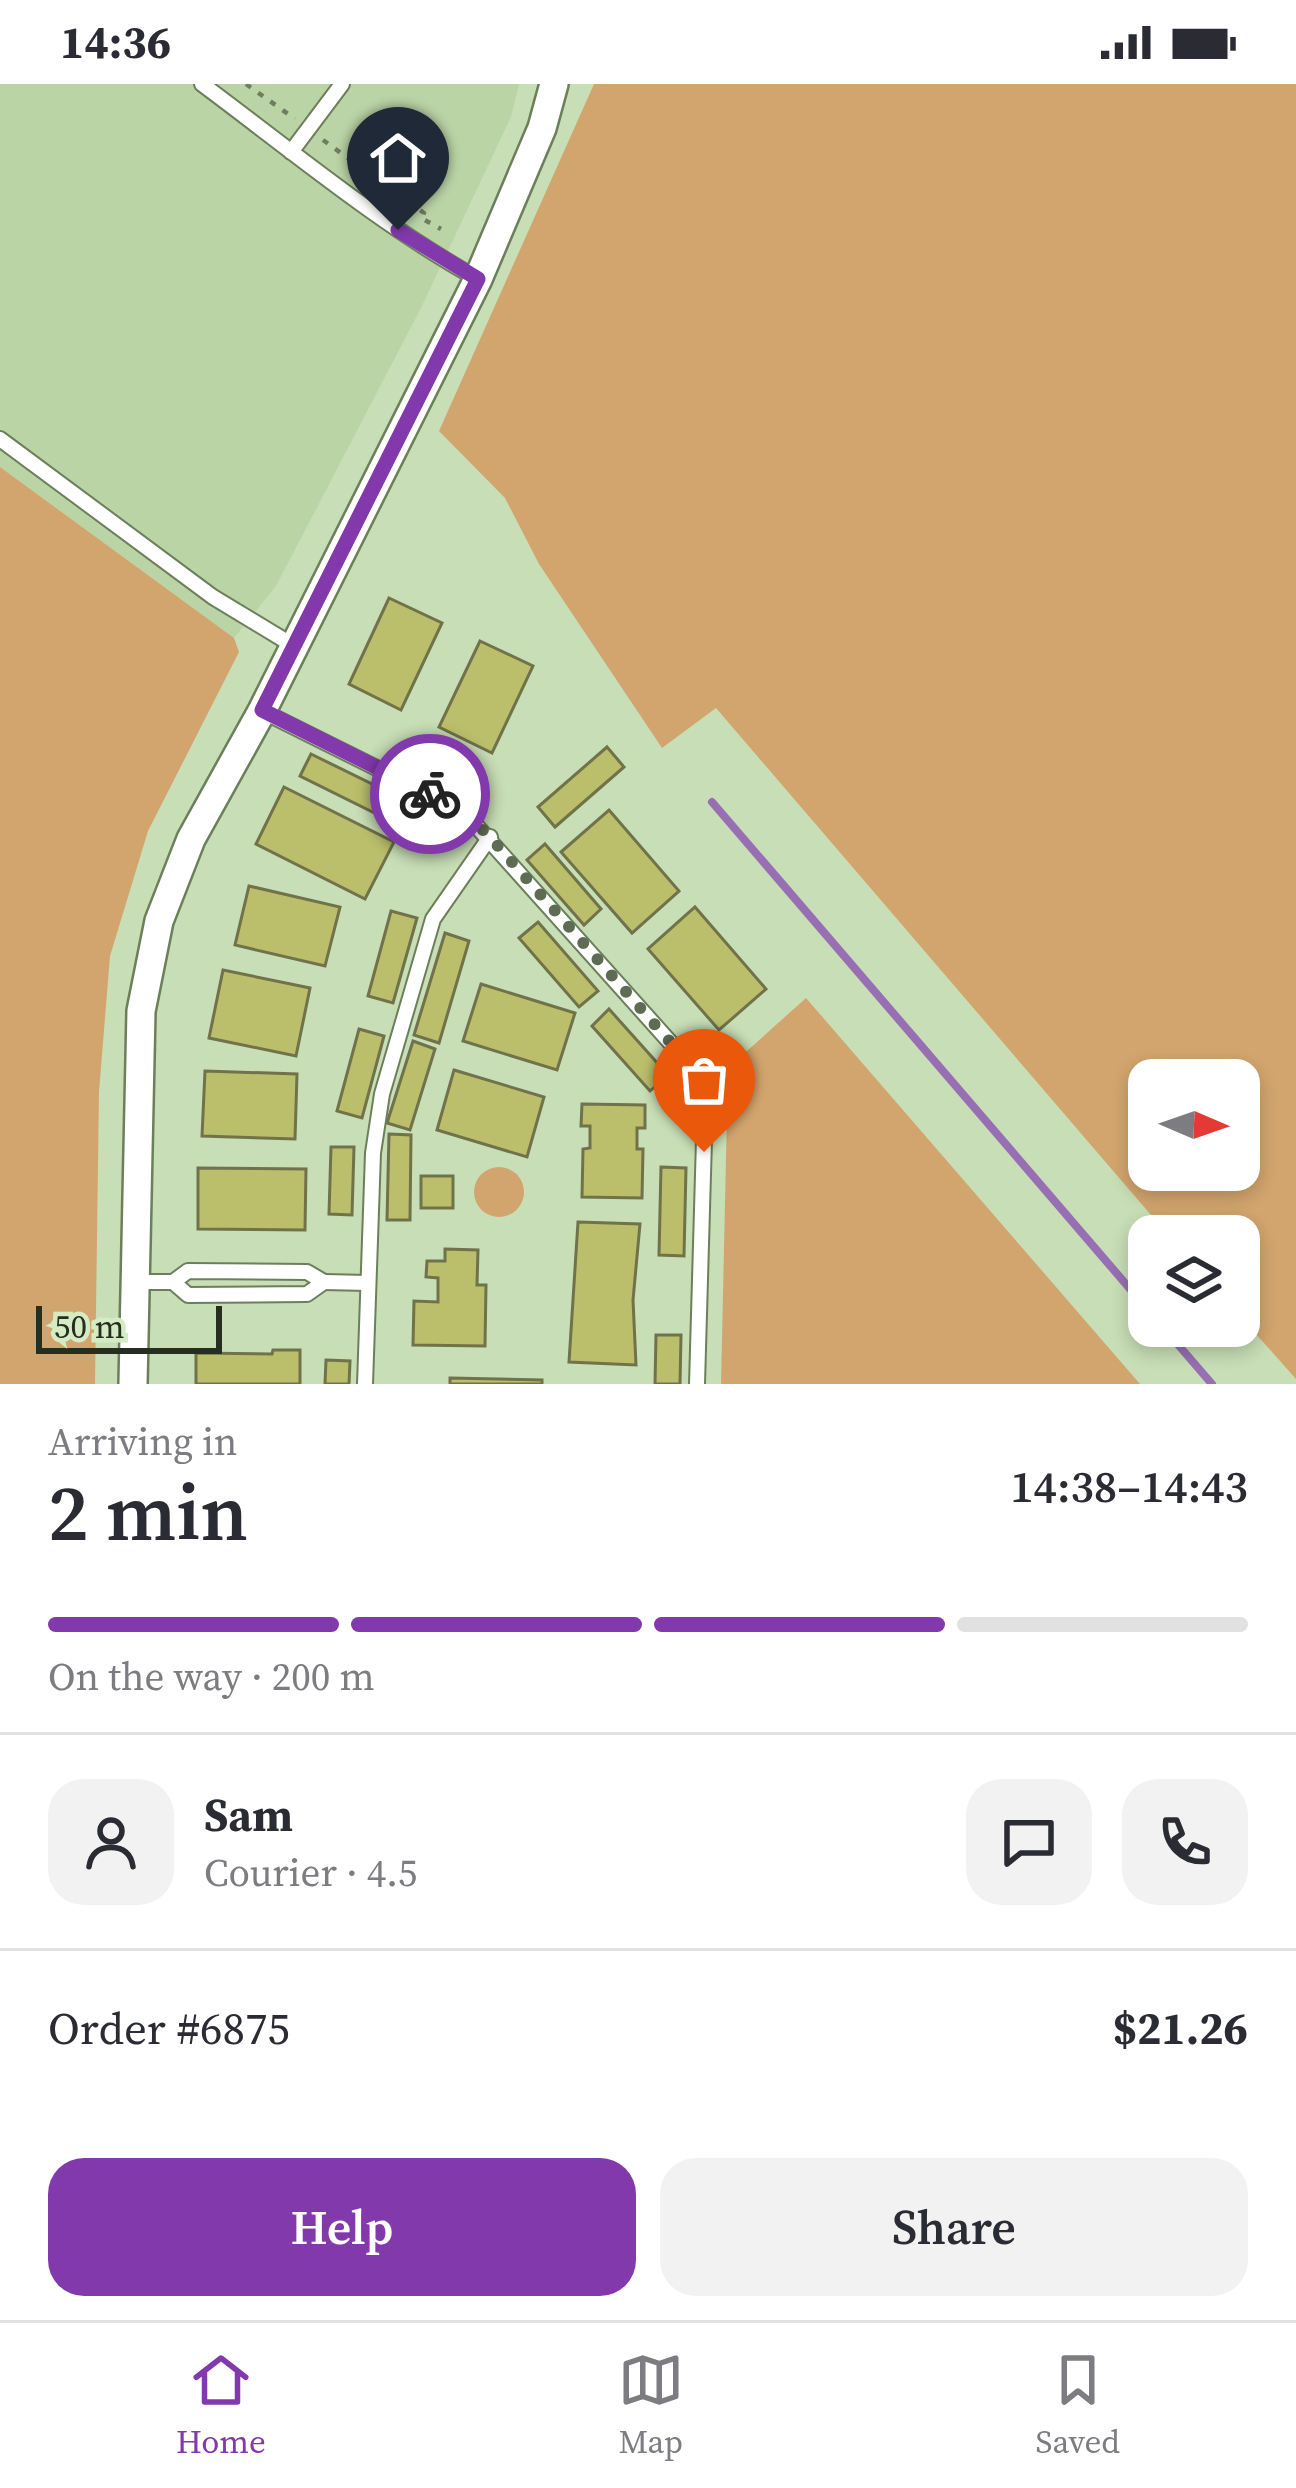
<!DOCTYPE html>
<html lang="en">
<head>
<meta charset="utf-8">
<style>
	body { margin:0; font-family:"Source Serif 4",serif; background:#f2f2f3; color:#2b2b33; height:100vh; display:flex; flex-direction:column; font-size:45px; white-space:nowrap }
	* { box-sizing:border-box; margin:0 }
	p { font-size:39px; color:#7c7c81 }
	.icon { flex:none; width:66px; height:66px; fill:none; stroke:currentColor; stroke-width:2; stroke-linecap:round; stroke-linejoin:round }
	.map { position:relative; height:1300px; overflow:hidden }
	.panel { display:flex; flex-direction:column; background:#fff; flex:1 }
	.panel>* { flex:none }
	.needle { width:78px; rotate:92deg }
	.tools { position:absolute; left:1128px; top:975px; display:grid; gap:24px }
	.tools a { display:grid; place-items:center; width:132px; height:132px; border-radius:24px; background:#fff; box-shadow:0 6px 18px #0003; font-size:60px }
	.scale { position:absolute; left:36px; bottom:30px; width:186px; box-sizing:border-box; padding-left:12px; border:6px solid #262e1f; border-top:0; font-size:33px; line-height:42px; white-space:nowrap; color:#262e1f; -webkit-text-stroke:9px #d5ebc3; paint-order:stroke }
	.pin { position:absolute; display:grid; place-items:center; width:102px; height:102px; color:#fff; margin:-123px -51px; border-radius:50% 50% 50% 0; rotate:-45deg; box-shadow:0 0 12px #0007 }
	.pin .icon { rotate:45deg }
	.courier { position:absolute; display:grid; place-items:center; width:120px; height:120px; margin:-60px; border:9px solid #8239ab; border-radius:50%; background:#fff; color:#222; box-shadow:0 3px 15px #0007 }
	.headline em { font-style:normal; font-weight:600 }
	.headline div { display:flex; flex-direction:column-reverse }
	.headline { display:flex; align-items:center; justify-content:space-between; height:204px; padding:0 48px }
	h1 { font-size:78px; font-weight:600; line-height:90px }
	.bar { display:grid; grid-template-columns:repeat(4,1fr); gap:18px 12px; align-content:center; height:144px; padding:0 48px }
	.bar i { height:15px; border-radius:9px; background:#e1e1e2 }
	.bar .selected { background:#8239ab }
	.bar p { grid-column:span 4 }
	.line { display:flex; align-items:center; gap:30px; padding:0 48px; border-top:3px solid #e1e1e2 }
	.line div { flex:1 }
	.round { display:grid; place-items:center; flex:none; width:126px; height:126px; border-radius:36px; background:#f2f2f3 }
	.button { display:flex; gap:24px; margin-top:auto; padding:24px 48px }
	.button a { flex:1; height:138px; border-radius:36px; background:#8239ab; color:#fff; font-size:48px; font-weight:600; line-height:138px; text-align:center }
	.button a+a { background:#f2f2f3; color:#2b2b33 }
	.status { display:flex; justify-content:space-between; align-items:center; height:84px; padding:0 60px; background:#fff; direction:ltr }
	.status svg { height:33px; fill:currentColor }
	.menu { display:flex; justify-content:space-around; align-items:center; height:168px; border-top:3px solid #e1e1e2; background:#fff; font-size:33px; color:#7c7c81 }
	.menu a { display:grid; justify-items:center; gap:6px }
	.menu .selected { color:#8239ab }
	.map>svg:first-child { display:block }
	.built { fill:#bbd4a6 }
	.green { fill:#d3a56e; fill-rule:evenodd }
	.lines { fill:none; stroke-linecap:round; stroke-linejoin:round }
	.stream { stroke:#976fb2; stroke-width:8 }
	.building { fill:#bbbf6b; stroke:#70724a; stroke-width:3 }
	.lane-casing { stroke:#6c7f5b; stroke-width:18 }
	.street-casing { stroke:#6c7f5b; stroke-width:32 }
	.path { stroke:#6f7d63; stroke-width:4.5; stroke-dasharray:6 9; stroke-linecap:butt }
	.lane { stroke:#fff; stroke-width:14 }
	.street { stroke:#fff; stroke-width:27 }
	.done { stroke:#5f6c54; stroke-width:12; stroke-dasharray:0 21.6 }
	.route { stroke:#8239ab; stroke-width:15 }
</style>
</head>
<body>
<div class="status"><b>14:36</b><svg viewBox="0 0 49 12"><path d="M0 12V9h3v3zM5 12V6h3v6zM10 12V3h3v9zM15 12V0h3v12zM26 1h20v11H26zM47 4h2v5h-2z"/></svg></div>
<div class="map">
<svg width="1296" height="1300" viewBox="0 0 1296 1300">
	<rect width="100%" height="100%" fill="#c8deb6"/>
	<!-- built -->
	<path class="built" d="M0,0H519L511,33L421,224L276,502L234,554L0,383Z"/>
	<!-- green -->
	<g class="green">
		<path d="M594,0H1296V1295L1239,1231V1152H1169L716,624L662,664L539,480L505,414L439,347ZM1239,996V1086H1149V996Z"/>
		<path d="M0,383L234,554L239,568L148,747L110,872L99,1008L95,1300H0Z"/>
		<path d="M806,914L1140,1300H721L728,984Z"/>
		<circle cx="499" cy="1108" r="25"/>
	</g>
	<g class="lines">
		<!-- stream -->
		<g class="stream">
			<path d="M712,718L1149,1227"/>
			<path d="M1162,1242L1212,1300"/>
		</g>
	</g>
	<!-- building -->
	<g class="building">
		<path d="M389,514L442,539L401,626L349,600Z"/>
		<path d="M480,557L533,582L492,669L439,643Z"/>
		<path d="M607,663L624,683L555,743L538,723Z"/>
		<path d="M311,670L429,728L417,750L300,692Z"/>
		<path d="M284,703L394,758L365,815L256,760Z"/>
		<path d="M609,726L679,807L632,849L561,768Z"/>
		<path d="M545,760L601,825L584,841L527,776Z"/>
		<path d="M249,802L340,823L325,882L235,861Z"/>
		<path d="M695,823L766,905L719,946L648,865Z"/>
		<path d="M391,827L417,834L393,919L368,912Z"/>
		<path d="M538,838L598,907L579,923L519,854Z"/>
		<path d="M445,849L469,857L439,959L414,951Z"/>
		<path d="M223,886L310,904L296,972L209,954Z"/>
		<path d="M481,900L575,929L557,986L463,957Z"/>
		<path d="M609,925L668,991L650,1007L592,942Z"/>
		<path d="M359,945L384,952L362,1034L337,1027Z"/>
		<path d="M413,957L435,965L410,1046L387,1039Z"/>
		<path d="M454,986L544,1013L527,1073L437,1046Z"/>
		<path d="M205,987L297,990L295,1055L202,1052Z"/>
		<path d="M582,1020L645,1021V1044H637V1065H643L642,1114L582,1113L583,1065L590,1064V1042H581Z"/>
		<path d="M389,1050L411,1051L410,1136H387Z"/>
		<path d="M331,1063H354L352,1131L329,1130Z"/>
		<path d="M661,1083L686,1084L684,1172L659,1171Z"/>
		<path d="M198,1084L306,1085L305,1146L198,1145Z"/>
		<rect x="421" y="1092" width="32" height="32"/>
		<path d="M578,1138L640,1140L633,1216L636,1281L569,1278Z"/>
		<path d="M445,1165L478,1166L477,1201H486L485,1262L413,1261L414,1217L438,1218V1194L426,1193L427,1177H445Z"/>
		<path d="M656,1251H681L680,1300H655Z"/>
		<path d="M273,1266H300V1300H196V1269L272,1270Z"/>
		<path d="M326,1276L350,1277L349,1300H325Z"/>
		<path d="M450,1294L542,1296V1300H450Z"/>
	</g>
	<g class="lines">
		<defs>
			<g id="lane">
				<path d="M202,0C292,67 379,140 478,195"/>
				<path d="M291,68L342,0"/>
				<path d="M0,355L213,513L294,562"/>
				<path d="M262,627L463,727L694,985L702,998L705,1021L697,1300"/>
				<path d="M135,1198H173L188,1187L307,1188L324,1198L307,1210L188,1211L173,1198"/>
				<path d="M324,1198L368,1199"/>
				<path d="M365,1300L373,1069L382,1010L433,835L490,753"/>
			</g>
			<path id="street" d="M133,1300L141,927L159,837L191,755L262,627L478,195L542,44L554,0"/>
		</defs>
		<!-- lane casing -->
		<use href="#lane" class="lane-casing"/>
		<!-- street casing -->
		<use href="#street" class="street-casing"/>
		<!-- path -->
		<g class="path">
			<path d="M246,0L295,35"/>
			<path d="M323,56L424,129L421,134L441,145"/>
		</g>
		<!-- lane -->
		<use href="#lane" class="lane"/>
		<!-- street -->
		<use href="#street" class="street"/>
	</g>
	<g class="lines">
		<!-- done -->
		<path class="done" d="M430,710L464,727L490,753L694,985C709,1010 705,1039 704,1068"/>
		<!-- route -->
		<path class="route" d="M398,146L478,195L262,626L430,710"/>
	</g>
</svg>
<div class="tools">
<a><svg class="needle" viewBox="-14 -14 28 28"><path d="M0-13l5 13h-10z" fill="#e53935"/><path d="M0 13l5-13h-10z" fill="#7c7c81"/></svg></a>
<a><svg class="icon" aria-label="layers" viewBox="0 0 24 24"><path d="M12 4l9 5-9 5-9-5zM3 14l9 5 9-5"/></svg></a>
</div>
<div class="scale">50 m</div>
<div class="pin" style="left:704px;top:1068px;background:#ea580c"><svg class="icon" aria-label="bag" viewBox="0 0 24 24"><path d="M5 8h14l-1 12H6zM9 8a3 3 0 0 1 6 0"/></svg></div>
<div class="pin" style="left:398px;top:146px;background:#1f2937"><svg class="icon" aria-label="home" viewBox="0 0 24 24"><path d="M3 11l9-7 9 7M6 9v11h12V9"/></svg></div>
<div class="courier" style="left:430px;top:710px"><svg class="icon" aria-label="bike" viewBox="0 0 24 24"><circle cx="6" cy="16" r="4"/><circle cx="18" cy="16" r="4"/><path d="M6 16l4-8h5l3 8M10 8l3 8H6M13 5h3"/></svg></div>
</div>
<section class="panel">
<div class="headline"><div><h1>2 min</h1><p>Arriving in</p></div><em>14:38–14:43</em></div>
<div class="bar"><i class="selected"></i><i class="selected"></i><i class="selected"></i><i></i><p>On the way · 200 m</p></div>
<div class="line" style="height:216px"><a class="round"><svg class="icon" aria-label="person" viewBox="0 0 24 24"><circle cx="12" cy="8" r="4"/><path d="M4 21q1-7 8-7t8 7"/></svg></a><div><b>Sam</b><p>Courier · 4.5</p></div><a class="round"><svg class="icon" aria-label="chat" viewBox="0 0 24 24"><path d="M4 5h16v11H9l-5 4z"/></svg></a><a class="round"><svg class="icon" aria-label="phone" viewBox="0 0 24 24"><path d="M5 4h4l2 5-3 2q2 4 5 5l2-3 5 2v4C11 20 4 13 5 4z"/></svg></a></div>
<div class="line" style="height:156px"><div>Order #6875</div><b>$21.26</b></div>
<div class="button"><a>Help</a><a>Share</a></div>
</section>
<nav class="menu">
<a class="selected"><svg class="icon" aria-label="home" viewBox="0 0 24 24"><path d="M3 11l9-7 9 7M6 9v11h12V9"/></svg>Home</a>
<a><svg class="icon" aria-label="map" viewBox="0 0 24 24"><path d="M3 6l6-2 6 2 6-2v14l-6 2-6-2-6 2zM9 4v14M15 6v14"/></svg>Map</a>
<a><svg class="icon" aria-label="saved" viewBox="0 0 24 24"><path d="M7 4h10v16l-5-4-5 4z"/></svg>Saved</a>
</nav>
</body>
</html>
